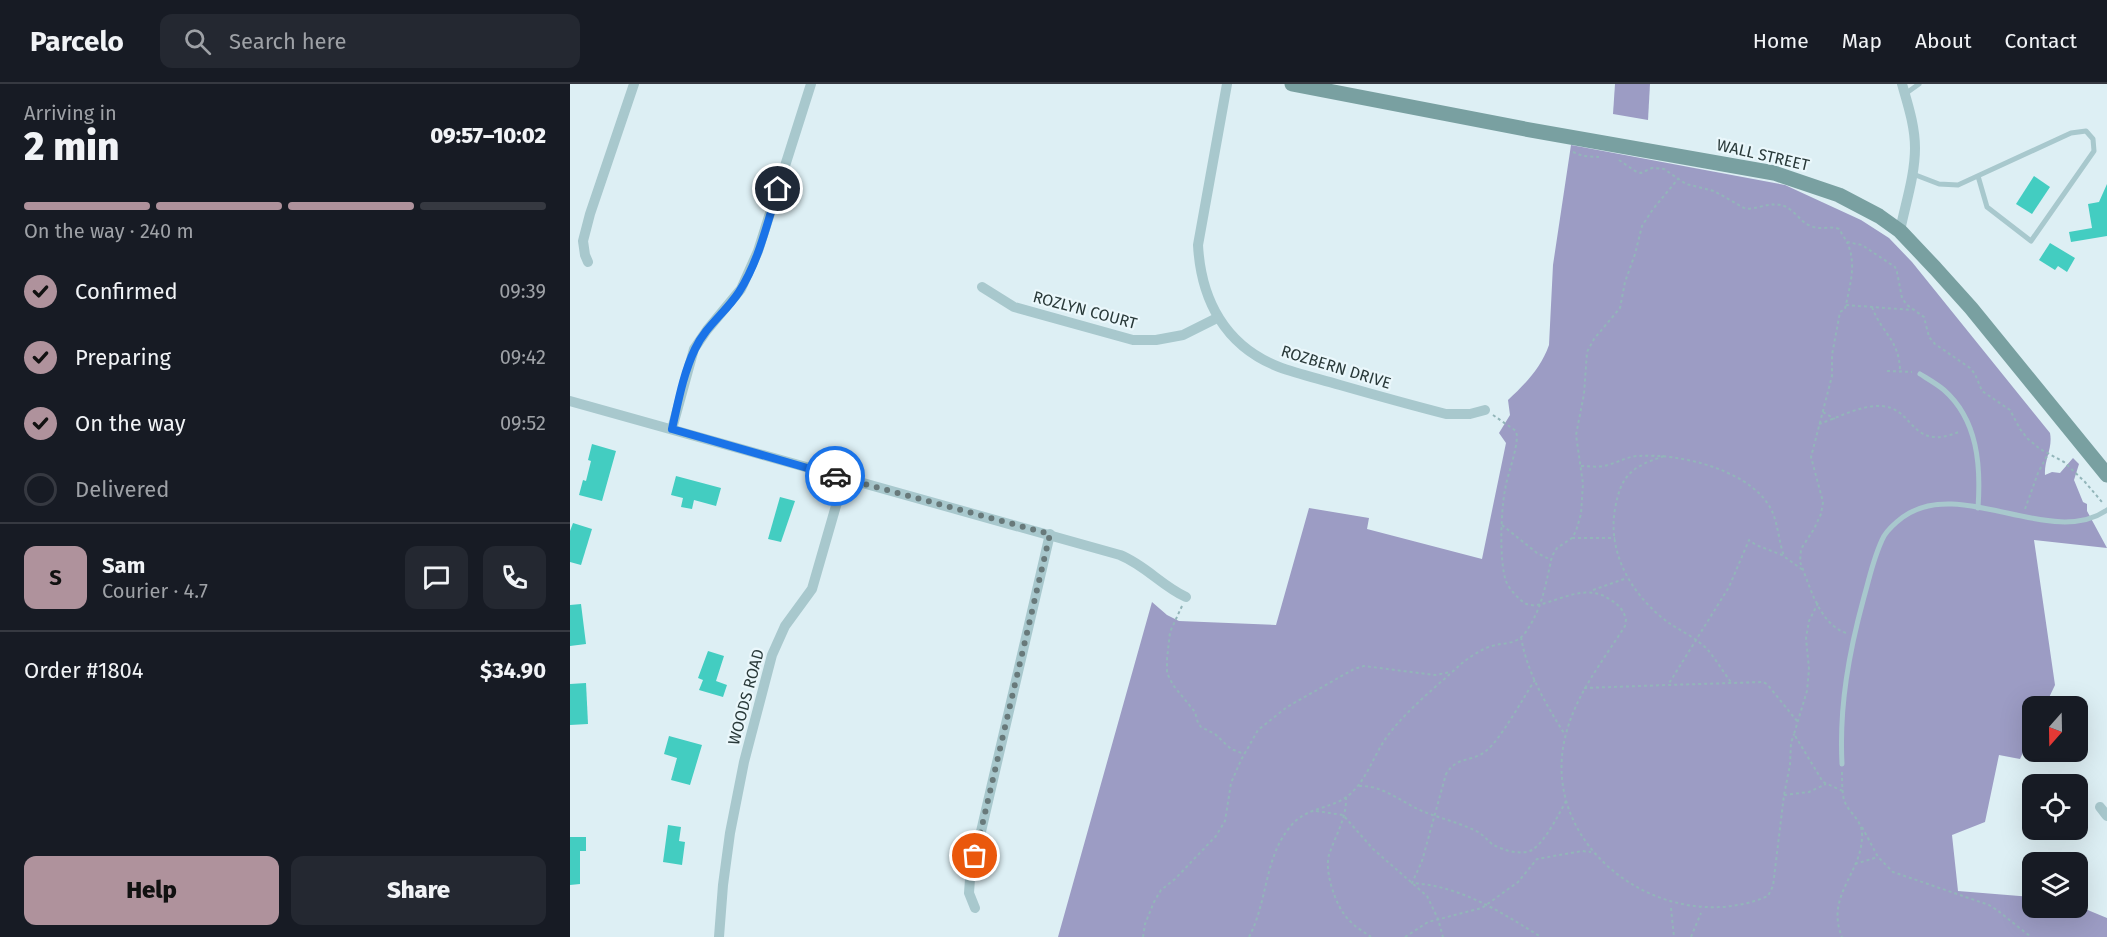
<!DOCTYPE html>
<html lang="en">
<head>
<meta charset="utf-8">
<style>
	body { margin:0; font-family:"Fira Sans",sans-serif; background:#242831; color:#f1f3f6; height:100vh; display:flex; flex-direction:column; font-size:22px; white-space:nowrap }
	* { box-sizing:border-box; margin:0 }
	p { font-size:20px; color:#9ea1a6 }
	.icon { flex:none; width:33px; height:33px; fill:none; stroke:currentColor; stroke-width:2; stroke-linecap:round; stroke-linejoin:round }
	.map { position:relative; flex:1; overflow:hidden }
	.details { display:flex; flex-direction:column; background:#171b24; width:570px }
	.details>* { flex:none }
	.needle { width:39px; rotate:200deg }
	.buttons { position:absolute; left:1452px; top:612px; display:grid; gap:12px }
	.buttons a { display:grid; place-items:center; width:66px; height:66px; border-radius:12px; background:#171b24; box-shadow:0 6px 24px #0002; font-size:30px }
	.pin { position:absolute; display:grid; place-items:center; width:51px; height:51px; color:#fff; margin:-26px; border:3px solid #fff; border-radius:50%; box-shadow:0 2px 6px #0007 }
	.courier { position:absolute; display:grid; place-items:center; width:60px; height:60px; margin:-30px; border:4px solid #1a73e8; border-radius:50%; background:#fff; color:#222; box-shadow:0 2px 8px #0007 }
	.summary em { font-style:normal; font-weight:800 }
	.summary div { display:flex; flex-direction:column-reverse }
	.summary { display:flex; align-items:center; justify-content:space-between; height:102px; padding:0 24px }
	h1 { font-size:39px; font-weight:800; line-height:45px }
	.bar { display:grid; grid-template-columns:repeat(4,1fr); gap:9px 6px; align-content:center; height:72px; padding:0 24px }
	.bar i { height:8px; border-radius:4px; background:#363941 }
	.bar .on { background:#af929c }
	.bar p { grid-column:span 4 }
	.line { display:flex; align-items:center; gap:15px; padding:0 24px; border-top:2px solid #363941 }
	.line div { flex:1 }
	.round { display:grid; place-items:center; flex:none; width:63px; height:63px; border-radius:12px; background:#242831 }
	ol { padding:0 24px; list-style:none }
	li { display:flex; align-items:center; gap:18px; height:66px }
	li p { margin-inline-start:auto }
	li .icon { padding:6px; border-radius:50%; background:#af929c; color:#111; stroke-width:4 }
	li:last-child { color:#9ea1a6 }
	li i { width:33px; height:33px; border:3px solid #363941; border-radius:50% }
	.action { display:flex; gap:12px; margin-top:auto; padding:12px 24px }
	.action a { flex:1; height:69px; border-radius:12px; background:#af929c; color:#111; font-size:24px; font-weight:800; line-height:69px; text-align:center }
	.action a+a { background:#242831; color:#f1f3f6 }
	header { display:flex; align-items:center; gap:36px; box-sizing:border-box; height:84px; padding:0 30px; background:#171b24; border-bottom:2px solid #363941 }
	header strong { font-size:28px }
	nav { display:flex; gap:33px; margin-inline-start:auto; font-size:21px }
	.search { width:420px; height:54px; background:#242831; display:flex; align-items:center; gap:15px; box-sizing:border-box; padding:0 21px; border-radius:12px; color:#9ea1a6; font-size:22px }
	main { display:flex; flex:1; min-height:0 }
	.map>svg:first-child { display:block }
	.green { fill:#9c9cc4 }
	.building { fill:#43cdc1 }
	.lines { fill:none; stroke-linecap:round; stroke-linejoin:round }
	.path { stroke:#92b5b9; stroke-width:2; stroke-dasharray:3 3; stroke-linecap:butt }
	.lane { stroke:#a8c8cd; stroke-width:5 }
	.street { stroke:#a8c8cd; stroke-width:10 }
	.secondary { stroke:#79a0a1; stroke-width:15 }
	.done { stroke:#68797a; stroke-width:6; stroke-dasharray:0 10.8 }
	.route { stroke:#1a73e8; stroke-width:8 }
	.labels { text-anchor:middle; dominant-baseline:central; stroke-width:4.5; stroke-linejoin:round; paint-order:stroke }
	.street-label { font-size:16px; fill:#293939; stroke:#eaf7fb }
</style>
</head>
<body>
<header>
<strong>Parcelo</strong>
<div class="search"><svg class="icon" aria-label="search" viewBox="0 0 24 24"><circle cx="10" cy="10" r="6"/><path d="M15 15l6 6"/></svg>Search here</div>
<nav><a>Home</a><a>Map</a><a>About</a><a>Contact</a></nav>
</header>
<main>
<section class="details">
<div class="summary"><div><h1>2 min</h1><p>Arriving in</p></div><em>09:57–10:02</em></div>
<div class="bar"><i class="on"></i><i class="on"></i><i class="on"></i><i></i><p>On the way · 240 m</p></div>
<ol>
<li><svg class="icon" aria-label="check" viewBox="0 0 24 24"><path d="M5 12l5 5 9-10"/></svg>Confirmed<p>09:39</p></li>
<li><svg class="icon" aria-label="check" viewBox="0 0 24 24"><path d="M5 12l5 5 9-10"/></svg>Preparing<p>09:42</p></li>
<li><svg class="icon" aria-label="check" viewBox="0 0 24 24"><path d="M5 12l5 5 9-10"/></svg>On the way<p>09:52</p></li>
<li><i></i>Delivered</li>
</ol>
<div class="line" style="height:108px"><b class="round" style="background:#af929c;color:#111">S</b><div><b>Sam</b><p>Courier · 4.7</p></div><a class="round"><svg class="icon" aria-label="chat" viewBox="0 0 24 24"><path d="M4 5h16v11H9l-5 4z"/></svg></a><a class="round"><svg class="icon" aria-label="phone" viewBox="0 0 24 24"><path d="M5 4h4l2 5-3 2q2 4 5 5l2-3 5 2v4C11 20 4 13 5 4z"/></svg></a></div>
<div class="line" style="height:78px"><div>Order #1804</div><b>$34.90</b></div>
<div class="action"><a>Help</a><a>Share</a></div>
</section>
<div class="map">
<svg width="1537" height="853" viewBox="0 0 1537 853">
	<rect width="100%" height="100%" fill="#ddeff4"/>
	<!-- green -->
	<g class="green">
		<path d="M1045,0H1080L1078,36L1043,30Z"/>
		<path d="M1001,61L1215,101L1291,136L1319,154L1342,178L1480,349C1483,364 1474,376 1475,391L1482,388L1490,389L1503,374L1509,380L1504,396L1513,418L1517,420V427L1537,464L1464,456L1485,601L1475,622H1462V649L1450,675L1429,671L1415,738L1382,751L1388,807L1462,813V824L1508,822L1537,834V853H488L582,518L597,531L609,537L706,541L739,424L799,434L797,445L912,475L936,359L929,349L940,331L938,316C955,300 971,284 979,261L983,181Z"/>
	</g>
	<!-- building -->
	<g class="building">
		<path d="M1464,92L1480,103L1462,130L1446,120Z"/>
		<path d="M1537,100V152L1501,158L1499,148L1522,144L1518,120L1529,118Z"/>
		<path d="M1480,159L1505,174L1497,188L1488,182L1485,186L1469,176Z"/>
		<path d="M22,360L46,367L32,417L9,411L13,396L16,397L21,377L18,376Z"/>
		<path d="M106,392L151,404L146,422L124,416L122,425L111,423L113,414L101,411Z"/>
		<path d="M210,413L225,417L211,458L198,455Z"/>
		<path d="M3,439L22,445L11,481L0,478V447Z"/>
		<path d="M11,520L16,560L0,562V521Z"/>
		<path d="M138,567L154,572L146,597L157,601L153,613L129,606L133,596L128,594Z"/>
		<path d="M16,599L18,640L0,641V600Z"/>
		<path d="M99,652L132,661L120,701L101,696L107,674L94,670Z"/>
		<path d="M98,741L111,743L109,757L115,758L112,781L93,778Z"/>
		<path d="M0,753H16V767H10V800L0,801Z"/>
	</g>
	<g class="lines">
		<!-- path -->
		<g class="path">
			<path d="M1003,68L1013,72L1029,73"/>
			<path d="M1049,76L1065,87L1071,89L1082,84L1094,85L1116,100L1144,107L1176,125C1194,124 1207,114 1222,127C1229,132 1232,139 1241,142C1251,147 1259,141 1269,145L1277,158L1292,161L1325,183L1327,188L1332,214L1337,221L1354,233L1359,253L1365,260L1400,284L1405,290L1412,307L1440,326L1450,345L1458,355L1470,365L1494,378L1515,398L1532,418"/>
			<path d="M1276,221L1342,226"/>
			<path d="M1302,223C1312,250 1329,255 1330,286"/>
			<path d="M1317,287L1342,288"/>
			<path d="M1253,328L1265,335"/>
			<path d="M923,331L946,347L947,352C946,371 938,388 935,406C931,426 929,477 936,497C939,505 946,512 953,518C970,532 1009,494 1039,515C1048,520 1053,525 1056,535L1055,542C1029,583 997,621 992,672C983,776 1103,853 1198,812L1203,802L1214,711L1220,681L1221,659L1224,650"/>
			<path d="M1249,340C1267,334 1289,322 1308,322C1346,321 1338,370 1391,347"/>
			<path d="M1094,372C1062,383 1051,390 1045,425C1037,470 1063,513 1099,539C1111,547 1126,554 1137,565C1146,575 1153,588 1161,598"/>
			<path d="M1011,382C1020,382 1029,384 1038,381C1049,378 1058,372 1069,372C1108,369 1175,385 1198,420C1208,434 1208,456 1214,472"/>
			<path d="M1455,425L1468,389L1478,370"/>
			<path d="M932,441L967,469L981,476"/>
			<path d="M1002,454H1045"/>
			<path d="M1023,506L1057,494"/>
			<path d="M1248,519L1239,537L1236,554L1239,585L1237,607L1224,650L1253,698L1273,707"/>
			<path d="M612,522L600,548L597,575V589L603,601L625,628L628,639L631,643L645,650L661,665L674,670"/>
			<path d="M1276,549C1249,540 1240,502 1230,478L1231,465L1244,445L1251,430L1253,418L1241,373L1262,292V271L1270,228L1275,225C1280,201 1287,180 1277,158"/>
			<path d="M951,553C957,589 976,620 995,651"/>
			<path d="M965,596C953,614 931,655 916,667C901,679 888,671 876,690L852,777L842,799C891,802 931,828 971,853"/>
			<path d="M1014,604L1098,601"/>
			<path d="M1227,637L1197,600L1193,598L1098,601L1159,503L1179,456L1186,461L1212,471L1233,486"/>
			<path d="M1272,688C1272,697 1272,707 1274,716C1279,730 1293,736 1292,752C1292,789 1255,812 1272,853"/>
			<path d="M789,702C813,701 831,718 852,727C869,734 887,738 904,746C912,749 916,755 922,760C932,766 951,772 962,766C975,758 989,730 996,717"/>
			<path d="M1214,711L1239,708L1256,700"/>
			<path d="M776,713C777,734 765,752 759,771C754,787 766,824 779,836C785,843 794,848 801,853"/>
			<path d="M746,727L773,731L803,765L857,812L868,835L873,853"/>
			<path d="M1292,743L1308,773L1323,788L1419,821L1427,826L1461,853"/>
			<path d="M1285,780L1308,773"/>
			<path d="M1101,824L1104,853"/>
			<path d="M573,853L575,840L584,818L591,806L605,795L646,752L655,737L661,699L671,676L688,646L717,623L784,585L794,582L865,591L881,588"/>
			<path d="M679,853C698,817 694,774 720,743C736,722 761,726 779,711C798,695 804,669 819,650C839,624 867,602 891,580C900,573 911,565 922,562C935,558 946,561 955,549C972,526 976,499 982,472L987,464L1002,454L1006,447L1011,430L1013,400L1006,351L1014,310L1017,268L1024,255L1050,224L1055,198L1065,170L1072,142L1083,125L1108,95"/>
			<path d="M835,853L858,838L912,824L948,798L967,775L1012,767L1021,768"/>
			<path d="M1121,853L1131,829"/>
		</g>
		<!-- lane -->
		<g class="lane">
			<path d="M1335,10L1349,0"/>
			<path d="M1343,90L1369,100L1388,101L1501,49L1516,47L1523,55L1524,67L1461,157L1417,123L1408,92"/>
			<path d="M1350,290C1358,295 1367,300 1374,306C1408,336 1411,382 1408,424"/>
			<path d="M1272,680C1269,622 1279,568 1294,513C1300,492 1304,471 1314,452C1319,444 1325,439 1333,433C1390,392 1482,465 1537,426"/>
		</g>
		<!-- street -->
		<g class="street">
			<path d="M657,0L628,161C631,216 655,262 709,283C728,290 750,295 770,301C805,311 841,321 876,330H900L915,326"/>
			<path d="M1330,147C1335,121 1345,92 1345,64C1345,42 1338,21 1332,0"/>
			<path d="M18,178L15,171L13,157L20,130L64,0"/>
			<path d="M412,203L444,223L563,256H586L613,251L647,234"/>
			<path d="M0,317L550,471C575,481 592,502 616,513"/>
			<path d="M102,345L124,265L137,246L171,205L188,167L241,0"/>
			<path d="M1530,723L1537,732"/>
			<path d="M405,824L399,809L400,795L480,450"/>
			<path d="M149,853L153,801L160,749L174,678L202,571L215,542L242,505L274,394"/>
		</g>
		<!-- secondary -->
		<path class="secondary" d="M722,0L955,45L1204,89L1269,111L1309,132L1330,147L1365,184L1401,224L1537,391"/>
	</g>
	<g class="lines">
		<!-- done -->
		<path class="done" d="M265,392L480,450L405,772"/>
		<!-- route -->
		<path class="route" d="M208,105C197,139 189,177 169,208C156,228 135,243 125,265C113,290 108,319 102,345L265,392"/>
	</g>
	<g class="labels">
		<!-- street labels -->
		<g class="street-label">
			<text transform="translate(1193 71) rotate(13)">WALL STREET</text>
			<text transform="translate(515 226) rotate(15)">ROZLYN COURT</text>
			<text transform="translate(766 283) rotate(17)">ROZBERN DRIVE</text>
			<text transform="translate(176 613) rotate(-75)">WOODS ROAD</text>
		</g>
	</g>
</svg>
<div class="buttons">
<a><svg class="needle" viewBox="-14 -14 28 28"><path d="M0-13l5 13h-10z" fill="#e53935"/><path d="M0 13l5-13h-10z" fill="#9ea1a6"/></svg></a>
<a><svg class="icon" aria-label="locate" viewBox="0 0 24 24"><circle cx="12" cy="12" r="6"/><path d="M12 2v4M12 18v4M2 12h4M18 12h4"/></svg></a>
<a><svg class="icon" aria-label="layers" viewBox="0 0 24 24"><path d="M12 4l9 5-9 5-9-5zM3 14l9 5 9-5"/></svg></a>
</div>
<div class="pin" style="left:405px;top:772px;background:#ea580c"><svg class="icon" aria-label="bag" viewBox="0 0 24 24"><path d="M5 8h14l-1 12H6zM9 8a3 3 0 0 1 6 0"/></svg></div>
<div class="pin" style="left:208px;top:105px;background:#1f2937"><svg class="icon" aria-label="home" viewBox="0 0 24 24"><path d="M3 11l9-7 9 7M6 9v11h12V9"/></svg></div>
<div class="courier" style="left:265px;top:392px"><svg class="icon" aria-label="car" viewBox="0 0 24 24"><path d="M5 17H2v-5l4-1 3-4h7l3 4 3 1v5h-3M9 17h6M6 11h13"/><circle cx="7" cy="17" r="2"/><circle cx="17" cy="17" r="2"/></svg></div>
</div>
</main>
</body>
</html>
